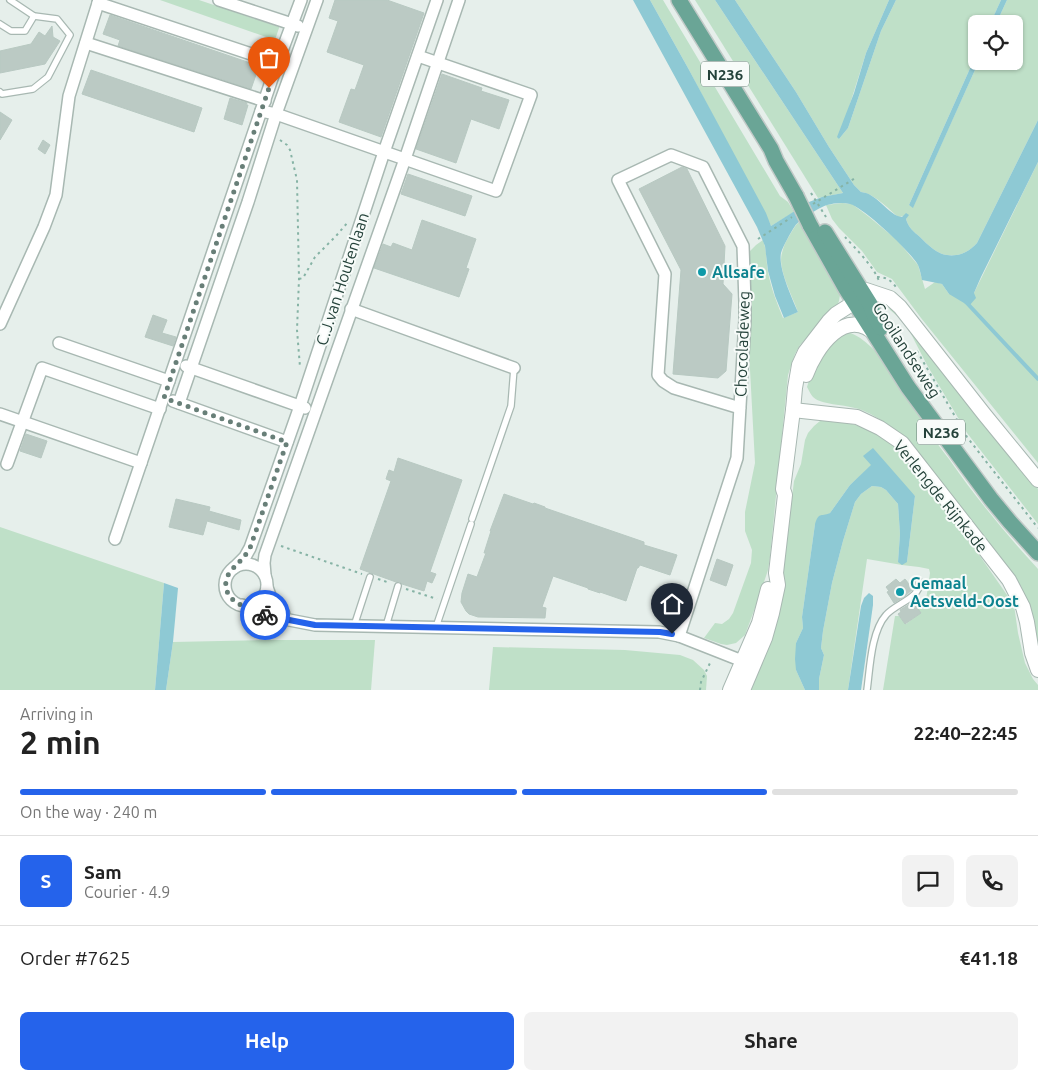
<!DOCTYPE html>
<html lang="en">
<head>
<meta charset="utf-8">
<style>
	body { margin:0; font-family:Ubuntu,sans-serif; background:#f2f2f2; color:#222; height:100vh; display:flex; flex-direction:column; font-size:19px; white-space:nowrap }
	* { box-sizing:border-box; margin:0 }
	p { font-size:16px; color:#767676 }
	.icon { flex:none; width:28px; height:28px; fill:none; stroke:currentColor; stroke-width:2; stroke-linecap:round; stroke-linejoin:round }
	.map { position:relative; height:690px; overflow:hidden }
	.drawer { display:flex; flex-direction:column; background:#fff; flex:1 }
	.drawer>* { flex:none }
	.fabs { position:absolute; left:968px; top:15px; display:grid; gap:10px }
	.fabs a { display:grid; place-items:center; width:55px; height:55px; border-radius:8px; background:#fff; box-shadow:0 1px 4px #0004; font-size:25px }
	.pin { position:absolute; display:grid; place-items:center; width:42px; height:42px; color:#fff; margin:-51px -21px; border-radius:50% 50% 50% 0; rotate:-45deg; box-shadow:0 0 5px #0007 }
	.pin .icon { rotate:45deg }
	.courier { position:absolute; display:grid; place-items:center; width:50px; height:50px; margin:-25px; border:4px solid #2563eb; border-radius:50%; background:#fff; color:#222; box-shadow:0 1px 6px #0007 }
	.summary em { font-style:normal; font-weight:600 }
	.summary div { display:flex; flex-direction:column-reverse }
	.summary { display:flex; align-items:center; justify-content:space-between; height:85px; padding:0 20px }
	h1 { font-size:32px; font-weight:600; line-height:38px }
	.bar { display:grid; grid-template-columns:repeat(4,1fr); gap:8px 5px; align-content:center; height:60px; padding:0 20px }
	.bar i { height:6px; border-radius:4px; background:#e0e0e0 }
	.bar .current { background:#2563eb }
	.bar p { grid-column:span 4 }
	.line { display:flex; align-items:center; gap:12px; padding:0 20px; border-top:1px solid #e0e0e0 }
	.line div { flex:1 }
	.round { display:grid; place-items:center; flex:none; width:52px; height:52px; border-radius:8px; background:#f2f2f2 }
	.action { display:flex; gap:10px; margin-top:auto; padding:10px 20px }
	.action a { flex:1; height:58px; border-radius:8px; background:#2563eb; color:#fff; font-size:20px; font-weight:600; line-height:58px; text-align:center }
	.action a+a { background:#f2f2f2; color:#222 }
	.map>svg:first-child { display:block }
	.green { fill:#bfe0c8 }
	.water { fill:#8ec9d4 }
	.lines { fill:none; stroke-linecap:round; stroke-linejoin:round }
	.stream { stroke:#8ec9d4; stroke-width:4 }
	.building { fill:#bbcac4; stroke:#b8c9c2 }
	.service-casing { stroke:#a8b8b2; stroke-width:8 }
	.minor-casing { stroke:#a8b8b2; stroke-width:14 }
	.tertiary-casing { stroke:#a8b8b2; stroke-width:16 }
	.primary-casing { stroke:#c2cac8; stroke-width:18 }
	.path { stroke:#86b3a5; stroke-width:2; stroke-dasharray:2.5 4; stroke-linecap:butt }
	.service { stroke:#fff; stroke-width:5.5 }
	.minor { stroke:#fff; stroke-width:11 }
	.tertiary { stroke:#fff; stroke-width:14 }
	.primary { stroke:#6aa596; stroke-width:15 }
	.primary-bridge-casing { stroke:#c2cac8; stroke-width:18; stroke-linecap:butt }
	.path-bridge { stroke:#86b3a5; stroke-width:2; stroke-dasharray:2.5 4; stroke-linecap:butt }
	.primary-bridge { stroke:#6aa596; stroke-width:15 }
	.done { stroke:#687f78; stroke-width:5; stroke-dasharray:0 9 }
	.route { stroke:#2563eb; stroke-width:6 }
	.culture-dot { fill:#0f9aa8; stroke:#f7fbf9; stroke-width:2 }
	.labels { text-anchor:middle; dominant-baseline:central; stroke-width:4; stroke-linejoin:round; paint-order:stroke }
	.shield { fill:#f7fbf9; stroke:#637a73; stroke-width:1 }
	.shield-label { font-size:15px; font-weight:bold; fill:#24423a }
	.culture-label { font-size:16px; font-weight:bold; fill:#0d838f; stroke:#f7fbf9; text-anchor:start }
	.street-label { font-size:16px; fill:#24423a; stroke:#f7fbf9 }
</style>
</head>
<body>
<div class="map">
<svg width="1038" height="690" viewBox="0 0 1038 690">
	<rect width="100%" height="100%" fill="#e6efeb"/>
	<!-- green -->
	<g class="green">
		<path d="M160,0H199L279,27V28L275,40Z"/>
		<path d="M650,0H663L780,196L788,202L794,212L771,226L688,68Z"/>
		<path d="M695,0H715L843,193L818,198Z"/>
		<path d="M735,0H889L866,53L839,139L848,128L881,31L896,0H1001L990,24H976V55L909,205L913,207L979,61H1014V24H996L1007,0H1038V120L977,243C965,257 946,260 932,248C928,245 924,241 920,237C914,232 908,227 906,219L908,215L899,217L897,216C888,208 873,193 861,192L854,185L829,147L796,92Z"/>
		<path d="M1038,162V463L921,318L892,279L877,272L862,251L839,228L832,219L826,205L842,203L852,204L868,216L897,240L918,265L925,289L935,282L942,284L949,294L974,293Z"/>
		<path d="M800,221L836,278L841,289L839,301L835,311L809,335L800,345L795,354L788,375L770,557L768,570L759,597L745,635L736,643L727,645L721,644L704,638L715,623L722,624L729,619L733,613L751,563L752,550L745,531V512L755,463L745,276L746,255L756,245L763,240C767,250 766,261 768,272C771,288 777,303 783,318L798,312C793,297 777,268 782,253C784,243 791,233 796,225Z"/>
		<path d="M887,304L893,306L1004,449L1038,489V524L967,433L927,365L909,330L902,320L890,310Z"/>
		<path d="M848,332C880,342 910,400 927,428C934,439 941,449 949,459C976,498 1006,534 1038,569V643C1034,623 1029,605 1021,586L908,443C895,429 882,419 864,411C850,404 822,406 813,397C810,394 809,390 807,387L815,361L835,338Z"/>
		<path d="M824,420L845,422L862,427L878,435L891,444L904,456L966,536L1014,605L1018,633L1025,663L1033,679L1038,685V690H883L895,616H899L906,624L919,614L917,610L925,607L930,573L929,569L919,567L902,565L867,559L848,690H819V679L824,655L821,648L823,631L832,583L843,541L855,502L861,494L872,486L881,487L886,490L898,504L900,534L898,562H907L915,496L872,465L850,485L830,513L815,524L802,617L803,628L796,643V670L805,690H748L781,586L794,481L801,464L805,440L808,433L814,426L820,421Z"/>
		<path d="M0,527L164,583L155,690H0Z"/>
		<path d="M267,640H375L371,690H166L173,642Z"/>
		<path d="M493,647L625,650L680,655L693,660L704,670L707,676L706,690H489Z"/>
	</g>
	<!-- water -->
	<g class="water">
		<path d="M633,0H650L688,68L766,213L771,226L809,202L822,197L843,193L715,0H735L796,92L829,147L854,185L861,192C877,193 889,216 902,217L906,213L909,215L906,219C908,227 914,232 920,237C924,241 928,245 932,248C946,260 965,257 977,243L1038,120V162L981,277L974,293L976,298L969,306L949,294L942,284L922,280C921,275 920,270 918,265C911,252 863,207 850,204C843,202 834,203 827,205C820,207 799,220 795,226C791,232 783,246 781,253C778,268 792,298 798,312L784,318L775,296L768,271L765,246L757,227Z"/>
		<path d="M889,0H896L881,31L848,128L839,139L837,137L854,93L866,53Z"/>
		<path d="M1001,0H1007L996,24H990Z"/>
		<path d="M976,55V61H979L913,208L909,205Z"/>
		<path d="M873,448L915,496L907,562L902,565L898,562L900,534L898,504L886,490L881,487L872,486L861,494L855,502L843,541L832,583L823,631L821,648L824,655L819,679V690H805L796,670L795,659L796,643L803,628L802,617L815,524C819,512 820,517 830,513L850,485L871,465L863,456Z"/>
		<path d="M164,583L178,588L173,642L166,690H155Z"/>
		<path d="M869,593L873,596V605L861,690H848L861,606L864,598Z"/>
	</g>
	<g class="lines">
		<!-- stream -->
		<path class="stream" d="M966,302L1038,379"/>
	</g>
	<!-- building -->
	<g class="building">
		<path d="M335,0H387L424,13L381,137L339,122L351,89L355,90L364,65L327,52L338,21L329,18Z"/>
		<path d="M110,15L259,66L251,89L118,46L120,40L103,34Z"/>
		<path d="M52,26L53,37L60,41L45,64L0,73V51L31,44L39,32L45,36Z"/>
		<path d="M91,70L202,108L194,132L82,94Z"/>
		<path d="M442,74L482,88L481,91L509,100L499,129L471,119L456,163L416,149Z"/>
		<path d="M230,98L247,103L246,105H248L242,125L224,119Z"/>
		<path d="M0,112L12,120L0,140Z"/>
		<path d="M43,140L50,145L45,154L38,149Z"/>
		<path d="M682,167L687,169L725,246L723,284L732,294L726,371L718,378L673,374L681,270L639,189Z"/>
		<path d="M408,174L472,196L465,216L401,194Z"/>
		<path d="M422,220L476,239L466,268L469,269L459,297L374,268L383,244L391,247L393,243L412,250Z"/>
		<path d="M153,315L167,320L162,333L176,337L173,346L145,337Z"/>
		<path d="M26,434L47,441L41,458L20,451Z"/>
		<path d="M398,458L462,480L430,572L436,574L432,583L427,581L424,591L402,584L400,582H396L360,569L391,481L386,479L389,470L394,472Z"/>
		<path d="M504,494L533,504L534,503L545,507V508L644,542V545L677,555L670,575L640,565L638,568H637L626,601L600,592V593L588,589V588L553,576L542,607L546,608L545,618L478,617L469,614L466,611L461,602L462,593L468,574L477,577L486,553H484L491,531H490Z"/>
		<path d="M176,499L210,507L209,511L241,520L239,530L207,521L203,535L169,527Z"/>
		<path d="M717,559L733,565L726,586L710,580Z"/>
		<path d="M896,579L900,583L905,579L913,589L905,596L894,603L887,592L889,591L886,587Z"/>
		<path d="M913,602L921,613L905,624L898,614L901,612L900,610Z"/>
	</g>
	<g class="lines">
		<defs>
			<g id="service">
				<path d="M0,24L11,31H25L34,16"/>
				<path d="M0,92L2,94L33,89L48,77L70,35L57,19L34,16L10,0"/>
				<path d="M472,519L511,406L514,368"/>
				<path d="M354,626L370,577"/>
				<path d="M386,626L398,586"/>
				<path d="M436,627L471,524"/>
				<path d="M867,690C870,668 871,632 886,615C896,603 922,598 919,581"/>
			</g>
			<g id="minor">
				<path d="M219,0L298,26"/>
				<path d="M98,3L284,65"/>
				<path d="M86,43L265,101"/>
				<path d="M261,111L276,114L496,191L531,95L418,56"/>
				<path d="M351,309L514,368"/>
				<path d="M0,324L44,227L56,195L69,96L99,0"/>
				<path d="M59,343L169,381"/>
				<path d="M186,366L305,408"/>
				<path d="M173,401L287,442"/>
				<path d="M179,403L248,202L276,114L317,0"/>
				<path d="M0,414L141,463"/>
				<path d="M7,464L42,368L160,409"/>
				<path d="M115,539L277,64L301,0"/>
				<circle cx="246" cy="585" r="21"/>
				<path d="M234,568L245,557L250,548L300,406L384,152L437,0"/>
				<path d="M265,575L264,563L265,555L405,159L459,0"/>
				<path d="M267,587C270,598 275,606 284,614V619"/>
				<path d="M242,605L279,621L284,619L315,625L659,632L679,636L750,664"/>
				<path d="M679,636L737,458L745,320V302L743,246L703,167L671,155L618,180L665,274L658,375L663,381L674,388L740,408"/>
			</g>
			<g id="tertiary">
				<path d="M860,290H866L890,298L900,307L984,414L1038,480"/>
				<path d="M806,375C815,349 846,304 876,335"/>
				<path d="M793,410L857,417L880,428L902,443L1009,580L1023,607L1027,622L1032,653L1038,670"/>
				<path d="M730,690L759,623L768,589"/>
				<path d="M743,690L765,638L772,613L778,585L776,573L785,495L783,489L793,410L795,388L799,365L805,352L829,321L836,314L855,302L864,306"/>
			</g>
			<g id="primary">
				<path d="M679,0L771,149L776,161L796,196"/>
				<path d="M810,225L846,289L908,387L991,499L1010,522L1038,553"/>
				<path d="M825,232L870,304L875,318L881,328"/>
			</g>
		</defs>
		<!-- service casing -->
		<use href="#service" class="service-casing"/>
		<!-- minor casing -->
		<use href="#minor" class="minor-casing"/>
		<!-- tertiary casing -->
		<use href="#tertiary" class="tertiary-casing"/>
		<!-- primary casing -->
		<use href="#primary" class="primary-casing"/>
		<!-- path -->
		<g class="path">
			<path d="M280,140L287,145L290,150L297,180L299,279L297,330L300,367"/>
			<path d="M813,204L857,177"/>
			<path d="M845,237C855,248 874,267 879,281"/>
			<path d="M758,239L792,217"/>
			<path d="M877,277C886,277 891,280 896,287"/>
			<path d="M299,279L303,278L315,257L336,236L348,222"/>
			<path d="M917,351L967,437L1038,528"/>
			<path d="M281,546L362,574"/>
			<path d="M378,579L390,583"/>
			<path d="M406,589L437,599"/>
			<path d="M700,690L701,682L711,661"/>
		</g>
		<!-- service -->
		<use href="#service" class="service"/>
		<!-- minor -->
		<use href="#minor" class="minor"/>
		<!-- tertiary -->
		<use href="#tertiary" class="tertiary"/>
		<!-- primary -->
		<use href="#primary" class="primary"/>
		<defs>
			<path id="primary-bridge" d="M796,196L810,225"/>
		</defs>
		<!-- primary-bridge casing -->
		<use href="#primary-bridge" class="primary-bridge-casing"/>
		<!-- path-bridge -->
		<path class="path-bridge" d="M811,193L826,217"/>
		<!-- primary-bridge -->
		<use href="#primary-bridge" class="primary-bridge"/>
	</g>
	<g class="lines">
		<!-- done -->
		<path class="done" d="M265,615C251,609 228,604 226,587C225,582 227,576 230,572C237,563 243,560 250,548L287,442L164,398L269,88"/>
		<!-- route -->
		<path class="route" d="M265,615L279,621L284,619L315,625L660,632L672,634"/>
	</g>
	<!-- markers -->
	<g class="culture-dot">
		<circle cx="702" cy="272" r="5"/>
		<circle cx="900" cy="592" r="5"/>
	</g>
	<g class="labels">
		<!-- shield labels -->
		<g class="shield">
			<rect x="701" y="61.5" width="48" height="25" rx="4"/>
			<rect x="917" y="419.5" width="48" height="25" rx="4"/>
		</g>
		<g class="shield-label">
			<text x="725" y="74">N236</text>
			<text x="941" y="432">N236</text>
		</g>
		<!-- culture labels -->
		<g class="culture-label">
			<text x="712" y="272">Allsafe</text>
			<text x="910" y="583">Gemaal<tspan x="910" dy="18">Aetsveld-Oost</tspan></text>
		</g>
		<!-- street labels -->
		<g class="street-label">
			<text transform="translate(342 279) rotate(-72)">C.J.van Houtenlaan</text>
			<text transform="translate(742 344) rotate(-88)">Chocoladeweg</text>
			<text transform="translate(907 350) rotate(57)">Gooilandseweg</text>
			<text transform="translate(941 496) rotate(51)">Verlengde Rijnkade</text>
		</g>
	</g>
</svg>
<div class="fabs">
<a><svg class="icon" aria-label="locate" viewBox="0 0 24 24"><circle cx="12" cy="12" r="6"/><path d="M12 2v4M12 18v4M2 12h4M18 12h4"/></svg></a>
</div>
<div class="pin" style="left:269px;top:88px;background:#ea580c"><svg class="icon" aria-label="bag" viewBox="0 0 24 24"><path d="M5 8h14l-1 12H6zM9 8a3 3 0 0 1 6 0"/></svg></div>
<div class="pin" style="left:672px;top:634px;background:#1f2937"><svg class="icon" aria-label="home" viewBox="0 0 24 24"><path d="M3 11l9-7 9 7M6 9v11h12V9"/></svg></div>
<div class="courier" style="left:265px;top:615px"><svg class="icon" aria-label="bike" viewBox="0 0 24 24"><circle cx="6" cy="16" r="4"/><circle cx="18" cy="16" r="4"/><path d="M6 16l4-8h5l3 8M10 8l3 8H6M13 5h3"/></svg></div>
</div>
<section class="drawer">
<div class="summary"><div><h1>2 min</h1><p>Arriving in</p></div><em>22:40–22:45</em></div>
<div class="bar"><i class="current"></i><i class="current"></i><i class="current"></i><i></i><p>On the way · 240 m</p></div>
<div class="line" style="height:90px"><b class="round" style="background:#2563eb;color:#fff">S</b><div><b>Sam</b><p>Courier · 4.9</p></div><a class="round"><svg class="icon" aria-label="chat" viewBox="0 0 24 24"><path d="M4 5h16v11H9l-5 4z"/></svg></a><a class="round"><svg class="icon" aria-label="phone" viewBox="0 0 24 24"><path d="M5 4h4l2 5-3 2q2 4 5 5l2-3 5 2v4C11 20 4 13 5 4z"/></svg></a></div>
<div class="line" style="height:65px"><div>Order #7625</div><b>€41.18</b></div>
<div class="action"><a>Help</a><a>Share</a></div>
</section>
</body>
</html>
